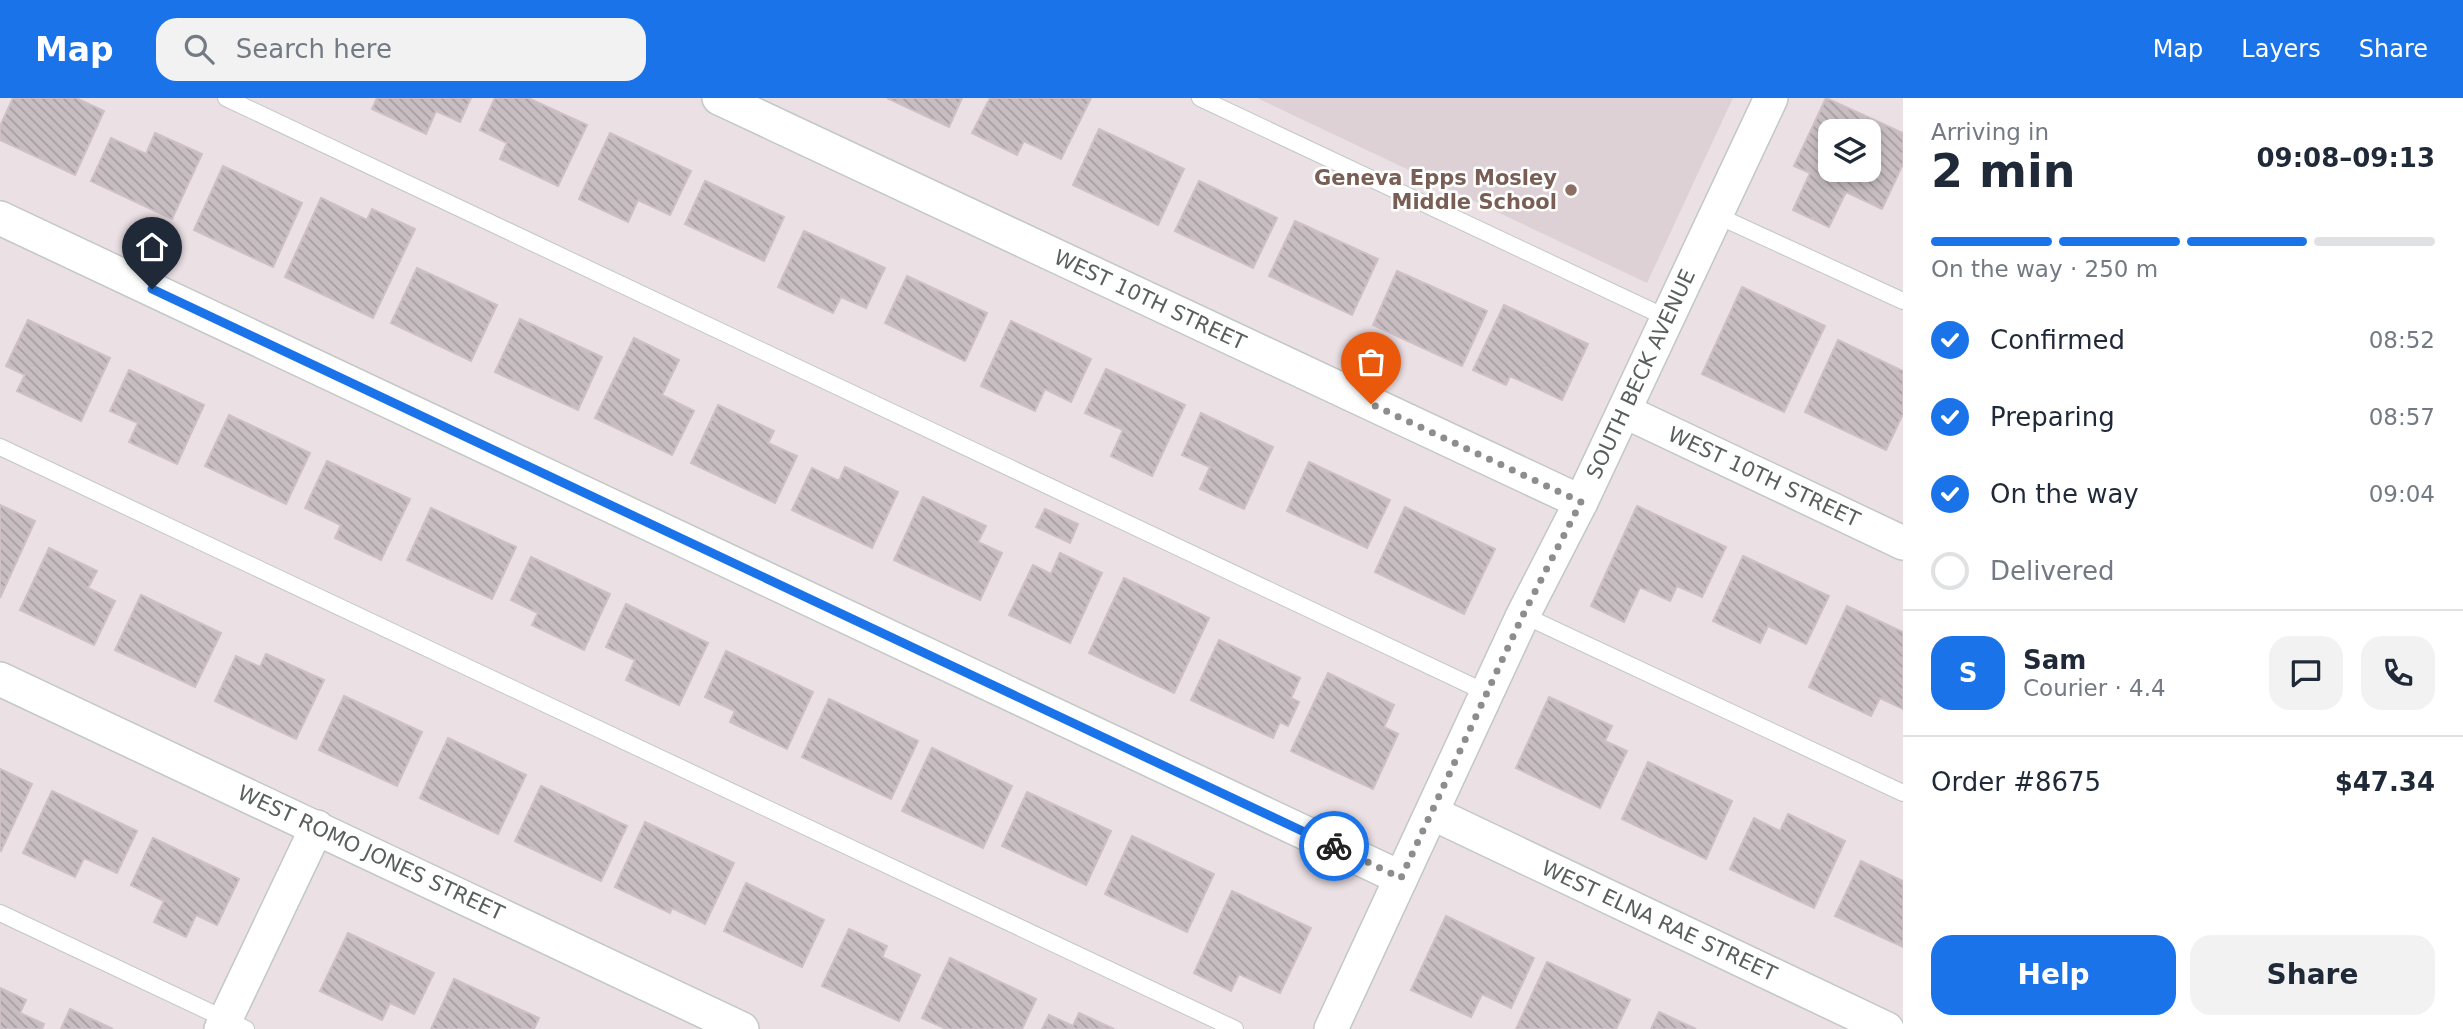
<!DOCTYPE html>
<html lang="en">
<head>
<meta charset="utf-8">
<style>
	body { margin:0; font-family:"DejaVu Sans",sans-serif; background:#f2f2f3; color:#1f2937; height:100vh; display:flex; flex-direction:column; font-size:26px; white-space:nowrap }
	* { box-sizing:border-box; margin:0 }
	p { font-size:23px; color:#747a83 }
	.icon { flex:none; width:38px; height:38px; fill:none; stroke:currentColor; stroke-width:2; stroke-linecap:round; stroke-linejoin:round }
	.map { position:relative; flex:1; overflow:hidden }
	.side { display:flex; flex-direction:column; background:#fff; width:560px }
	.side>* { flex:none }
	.tools { position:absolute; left:1818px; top:21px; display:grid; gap:14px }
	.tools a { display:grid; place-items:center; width:63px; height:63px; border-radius:14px; background:#fff; box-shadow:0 4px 10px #0003; font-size:35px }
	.pin { position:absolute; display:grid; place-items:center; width:60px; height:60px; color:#fff; margin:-72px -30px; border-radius:50% 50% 50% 0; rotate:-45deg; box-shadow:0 0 7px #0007 }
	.pin .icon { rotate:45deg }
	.courier { position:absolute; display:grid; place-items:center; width:70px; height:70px; margin:-35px; border:5px solid #1a73e8; border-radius:50%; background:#fff; color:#222; box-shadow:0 2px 9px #0007 }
	.summary em { font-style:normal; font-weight:600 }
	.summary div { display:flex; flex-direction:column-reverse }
	.summary { display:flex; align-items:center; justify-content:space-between; height:119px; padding:0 28px }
	h1 { font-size:46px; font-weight:600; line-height:52px }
	.bar { display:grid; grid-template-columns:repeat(4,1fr); gap:10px 7px; align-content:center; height:84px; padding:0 28px }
	.bar i { height:9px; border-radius:5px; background:#e0e1e3 }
	.bar .current { background:#1a73e8 }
	.bar p { grid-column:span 4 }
	.line { display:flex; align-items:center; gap:18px; padding:0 28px; border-top:2px solid #e0e1e3 }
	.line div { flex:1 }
	.round { display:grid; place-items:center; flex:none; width:74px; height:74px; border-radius:21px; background:#f2f2f3 }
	ol { padding:0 28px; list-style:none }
	li { display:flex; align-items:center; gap:21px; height:77px }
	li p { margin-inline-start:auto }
	li .icon { padding:7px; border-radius:50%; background:#1a73e8; color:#fff; stroke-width:4 }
	li:last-child { color:#747a83 }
	li i { width:38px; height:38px; border:4px solid #e0e1e3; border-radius:50% }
	.action { display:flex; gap:14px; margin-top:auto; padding:14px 28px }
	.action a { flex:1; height:80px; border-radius:21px; background:#1a73e8; color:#fff; font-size:28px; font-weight:600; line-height:80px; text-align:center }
	.action a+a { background:#f2f2f3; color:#1f2937 }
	header { display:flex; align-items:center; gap:42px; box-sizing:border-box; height:98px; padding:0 35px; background:#1a73e8; color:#fff }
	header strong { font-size:33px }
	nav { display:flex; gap:38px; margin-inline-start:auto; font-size:24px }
	.search { width:490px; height:63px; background:#f2f2f3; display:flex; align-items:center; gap:18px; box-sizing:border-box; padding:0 24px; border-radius:21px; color:#747a83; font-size:26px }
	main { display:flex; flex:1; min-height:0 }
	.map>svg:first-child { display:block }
	.education { fill:#ddd1d5 }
	.building { fill:url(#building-back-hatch); stroke:#cfbfc6; stroke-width:2; fill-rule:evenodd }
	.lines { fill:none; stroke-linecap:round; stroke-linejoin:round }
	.service-casing { stroke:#c2c8c5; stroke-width:18 }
	.minor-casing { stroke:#c2c8c5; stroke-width:36 }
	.service { stroke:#fff; stroke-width:16 }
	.minor { stroke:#fff; stroke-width:33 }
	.done { stroke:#8c8d8c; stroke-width:7; stroke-dasharray:0 12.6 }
	.route { stroke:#1a73e8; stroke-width:9 }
	.education-dot { fill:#8d6e63; stroke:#fff; stroke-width:2.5 }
	.labels { text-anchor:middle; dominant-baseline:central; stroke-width:5; stroke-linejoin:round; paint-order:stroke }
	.education-label { font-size:21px; font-weight:bold; fill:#785e54; stroke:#fff; text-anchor:end }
	.street-label { font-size:21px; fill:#59605c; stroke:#fff }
</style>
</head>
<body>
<header>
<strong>Map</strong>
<div class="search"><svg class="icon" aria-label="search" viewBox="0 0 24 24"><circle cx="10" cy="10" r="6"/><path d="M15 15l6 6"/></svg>Search here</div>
<nav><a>Map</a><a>Layers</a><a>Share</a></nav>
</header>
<main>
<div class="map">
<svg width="1903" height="931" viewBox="0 0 1903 931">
	<defs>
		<pattern id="building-back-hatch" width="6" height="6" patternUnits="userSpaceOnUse" patternTransform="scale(1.75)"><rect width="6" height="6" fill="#c8bec2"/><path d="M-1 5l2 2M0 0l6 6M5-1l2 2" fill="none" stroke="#a59ea1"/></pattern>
	</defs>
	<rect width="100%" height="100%" fill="#ebe0e4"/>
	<!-- education -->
	<path class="education" d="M1257,0H1733L1647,185Z"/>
	<!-- building -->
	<g class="building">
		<path d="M13,0H76L104,13L75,77L0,42V28Z"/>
		<path d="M377,0H471L460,24L436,13L426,36L372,11Z"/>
		<path d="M495,0H528L587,27L558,88L500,61L507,45L480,32Z"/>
		<path d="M887,0H962L949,29Z"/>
		<path d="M990,0H1091L1061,61L1024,43L1017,57L972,35Z"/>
		<path d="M1826,0L1903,35V66L1882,111L1846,94L1829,129L1793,112L1810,75L1794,68ZM1830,33H1869V72H1830Z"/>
		<path d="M1099,31L1184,71L1158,127L1073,87Z"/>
		<path d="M155,35L202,56L172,121L91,83L111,40L146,56Z"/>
		<path d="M610,35L691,73L670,117L638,102L628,124L579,101Z"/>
		<path d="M223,68L302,105L273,169L194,132Z"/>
		<path d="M705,83L784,119L764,163L685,126Z"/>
		<path d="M1199,83L1277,120L1253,170L1175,133Z"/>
		<path d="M321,100L367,122L372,111L415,131L373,220L285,179Z"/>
		<path d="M1295,123L1378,161L1352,217L1269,178Z"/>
		<path d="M804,133L885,170L866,210L841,199L833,215L778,189Z"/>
		<path d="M417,170L497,207L471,263L391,225Z"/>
		<path d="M1397,173L1487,213L1462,268L1373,227Z"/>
		<path d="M907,178L987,215L965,263L885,225Z"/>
		<path d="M1742,189L1825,228L1784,314L1702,276Z"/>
		<path d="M1504,207L1588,246L1562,302L1510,278L1506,287L1473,272Z"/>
		<path d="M520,221L602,259L578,312L495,274Z"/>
		<path d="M28,222L110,260L81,323L17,293L25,277L6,268Z"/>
		<path d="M1011,223L1091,261L1071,304L1045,291L1035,313L981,288Z"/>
		<path d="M634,240L679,262L662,297L694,313L672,357L595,320Z"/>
		<path d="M1838,242L1903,273V316L1886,352L1805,314Z"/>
		<path d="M1106,271L1185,307L1152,378L1111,358L1123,332L1085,315Z"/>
		<path d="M129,272L204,307L177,366L129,344L138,325L110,313Z"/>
		<path d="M718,307L774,333L768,345L797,358L775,405L691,365Z"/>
		<path d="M1201,315L1273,349L1244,411L1200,391L1210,369L1182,357Z"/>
		<path d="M229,317L310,355L286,406L205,368Z"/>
		<path d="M327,363L410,401L381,462L335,440L341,427L305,410Z"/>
		<path d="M1309,364L1390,402L1367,450L1287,413Z"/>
		<path d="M845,369L898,394L872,450L792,412L812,370L839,383Z"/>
		<path d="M923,399L986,428L978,444L1002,455L980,502L894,462Z"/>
		<path d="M0,407L35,423L0,500Z"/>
		<path d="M1637,408L1726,449L1702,499L1677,488L1670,503L1640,489L1624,524L1591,508Z"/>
		<path d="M1405,409L1495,451L1464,516L1375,474Z"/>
		<path d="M431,410L516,449L492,501L407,462Z"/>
		<path d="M1045,411L1078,426L1070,445L1036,429Z"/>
		<path d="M49,450L97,473L88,490L115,503L94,547L20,512Z"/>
		<path d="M1060,455L1102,475L1070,545L1009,517L1033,467L1051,476Z"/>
		<path d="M1743,458L1829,498L1806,546L1768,528L1760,545L1713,523Z"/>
		<path d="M531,459L610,496L584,552L532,527L538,515L511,502Z"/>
		<path d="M1124,480L1209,520L1174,595L1089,555Z"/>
		<path d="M141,497L221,535L195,589L115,552Z"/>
		<path d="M626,506L708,545L679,607L626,582L635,562L606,549Z"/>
		<path d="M1847,508L1903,534V611L1880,600L1871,618L1809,589Z"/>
		<path d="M1219,542L1300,580L1291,600L1299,604L1288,628L1280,624L1273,640L1191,602Z"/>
		<path d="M726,553L813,594L787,651L730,624L735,613L705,599Z"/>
		<path d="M266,556L324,582L296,641L215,603L236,558L260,569Z"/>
		<path d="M1328,575L1394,607L1384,629L1398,636L1373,691L1291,653Z"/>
		<path d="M344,598L422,634L397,688L319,652Z"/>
		<path d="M1549,599L1612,628L1605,643L1627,653L1600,710L1516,670Z"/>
		<path d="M829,601L918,643L891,701L802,659Z"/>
		<path d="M448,640L526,677L498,736L420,700Z"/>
		<path d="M932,650L1012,688L983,750L902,713Z"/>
		<path d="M1648,664L1732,703L1706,761L1622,721Z"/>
		<path d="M0,671L32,686L1,753L0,752Z"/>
		<path d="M541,688L627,728L601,783L515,743Z"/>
		<path d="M52,693L137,733L117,775L84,760L75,779L23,755Z"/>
		<path d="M1027,694L1111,733L1086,787L1002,748Z"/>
		<path d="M1788,716L1845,743L1814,810L1730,771L1754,720L1780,733Z"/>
		<path d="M645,724L734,765L705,826L672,810L670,815L615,789Z"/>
		<path d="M1132,738L1214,776L1187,834L1105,796Z"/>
		<path d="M153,740L239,781L217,827L196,817L186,839L154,824L164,803L131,787Z"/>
		<path d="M1861,763L1903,783V849L1835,818Z"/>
		<path d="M746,785L824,822L802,869L724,833Z"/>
		<path d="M1232,793L1311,830L1280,895L1239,876L1231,893L1194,875Z"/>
		<path d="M1446,818L1534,860L1511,910L1482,896L1471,919L1411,892Z"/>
		<path d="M849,831L887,848L882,859L920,877L899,923L822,888Z"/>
		<path d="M348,835L434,875L414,916L390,905L382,922L320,893Z"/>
		<path d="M950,860L1036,901L1022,931H946L922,920Z"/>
		<path d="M1547,864L1630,902L1616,931H1516Z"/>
		<path d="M454,881L539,920L534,931H431Z"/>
		<path d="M0,890L26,902L20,915L44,926L42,931H0Z"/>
		<path d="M70,911L113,931H61Z"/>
		<path d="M1659,914L1696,931H1651Z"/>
		<path d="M1079,915L1114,931H1042L1049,917L1073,928Z"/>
	</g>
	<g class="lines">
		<defs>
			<g id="service">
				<path d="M226,0L1487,595"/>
				<path d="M1200,0L1667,220"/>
				<path d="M1716,117L1903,203"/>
				<path d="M0,349L1235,931"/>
				<path d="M1523,517L1903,695"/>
				<path d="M0,815L246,931"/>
			</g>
			<g id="minor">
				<path d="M719,0L1581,404"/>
				<path d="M0,120L1401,780"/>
				<path d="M1624,313L1903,445"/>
				<path d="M0,581L742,931"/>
				<path d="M1432,715L1887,931"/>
				<path d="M221,931L317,729"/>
				<path d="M1331,931L1523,517L1581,404L1771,0"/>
			</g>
		</defs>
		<!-- service casing -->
		<use href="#service" class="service-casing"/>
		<!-- minor casing -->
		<use href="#minor" class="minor-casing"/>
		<!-- service -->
		<use href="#service" class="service"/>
		<!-- minor -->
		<use href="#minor" class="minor"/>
	</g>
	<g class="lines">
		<!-- done -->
		<path class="done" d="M1334,748L1401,780L1523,517L1581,404L1371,306"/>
		<!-- route -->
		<path class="route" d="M152,191L1334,748"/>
	</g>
	<!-- markers -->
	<circle class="education-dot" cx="1571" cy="92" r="7"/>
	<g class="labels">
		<!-- education labels -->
		<g class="education-label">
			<text x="1557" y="80">Geneva Epps Mosley<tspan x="1557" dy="24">Middle School</tspan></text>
		</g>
		<!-- street labels -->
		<g class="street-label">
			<text transform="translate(1150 202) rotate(25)">WEST 10TH STREET</text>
			<text transform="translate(1641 276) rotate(-65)">SOUTH BECK AVENUE</text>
			<text transform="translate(1764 379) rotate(25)">WEST 10TH STREET</text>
			<text transform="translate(371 755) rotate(25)">WEST ROMO JONES STREET</text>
			<text transform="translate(1659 823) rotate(25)">WEST ELNA RAE STREET</text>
		</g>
	</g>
</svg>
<div class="tools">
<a><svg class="icon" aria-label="layers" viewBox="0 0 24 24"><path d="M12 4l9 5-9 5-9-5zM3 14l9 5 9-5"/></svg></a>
</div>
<div class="pin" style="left:1371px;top:306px;background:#ea580c"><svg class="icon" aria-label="bag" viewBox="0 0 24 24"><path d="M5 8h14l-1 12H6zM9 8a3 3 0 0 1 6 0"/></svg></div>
<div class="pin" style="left:152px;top:191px;background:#1f2937"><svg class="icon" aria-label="home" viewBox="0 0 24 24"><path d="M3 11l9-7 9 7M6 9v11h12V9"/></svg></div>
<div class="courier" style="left:1334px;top:748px"><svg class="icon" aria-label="bike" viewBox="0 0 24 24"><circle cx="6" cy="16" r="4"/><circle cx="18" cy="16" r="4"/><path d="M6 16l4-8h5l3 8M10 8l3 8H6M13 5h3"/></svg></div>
</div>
<section class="side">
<div class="summary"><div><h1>2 min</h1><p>Arriving in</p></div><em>09:08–09:13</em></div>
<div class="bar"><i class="current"></i><i class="current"></i><i class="current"></i><i></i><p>On the way · 250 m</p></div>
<ol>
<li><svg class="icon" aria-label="check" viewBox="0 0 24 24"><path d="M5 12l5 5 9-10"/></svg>Confirmed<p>08:52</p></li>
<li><svg class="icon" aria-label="check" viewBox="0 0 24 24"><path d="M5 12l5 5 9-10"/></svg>Preparing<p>08:57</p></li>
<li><svg class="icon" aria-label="check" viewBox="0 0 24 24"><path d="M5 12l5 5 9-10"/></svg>On the way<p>09:04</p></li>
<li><i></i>Delivered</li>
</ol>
<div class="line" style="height:126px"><b class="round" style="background:#1a73e8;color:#fff">S</b><div><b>Sam</b><p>Courier · 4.4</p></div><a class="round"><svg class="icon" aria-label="chat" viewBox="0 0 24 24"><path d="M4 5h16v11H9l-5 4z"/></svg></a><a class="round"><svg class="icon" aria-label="phone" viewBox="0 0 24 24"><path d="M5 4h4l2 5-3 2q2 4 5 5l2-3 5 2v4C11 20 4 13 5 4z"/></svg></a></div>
<div class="line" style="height:91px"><div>Order #8675</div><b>$47.34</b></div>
<div class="action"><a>Help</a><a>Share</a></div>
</section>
</main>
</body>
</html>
